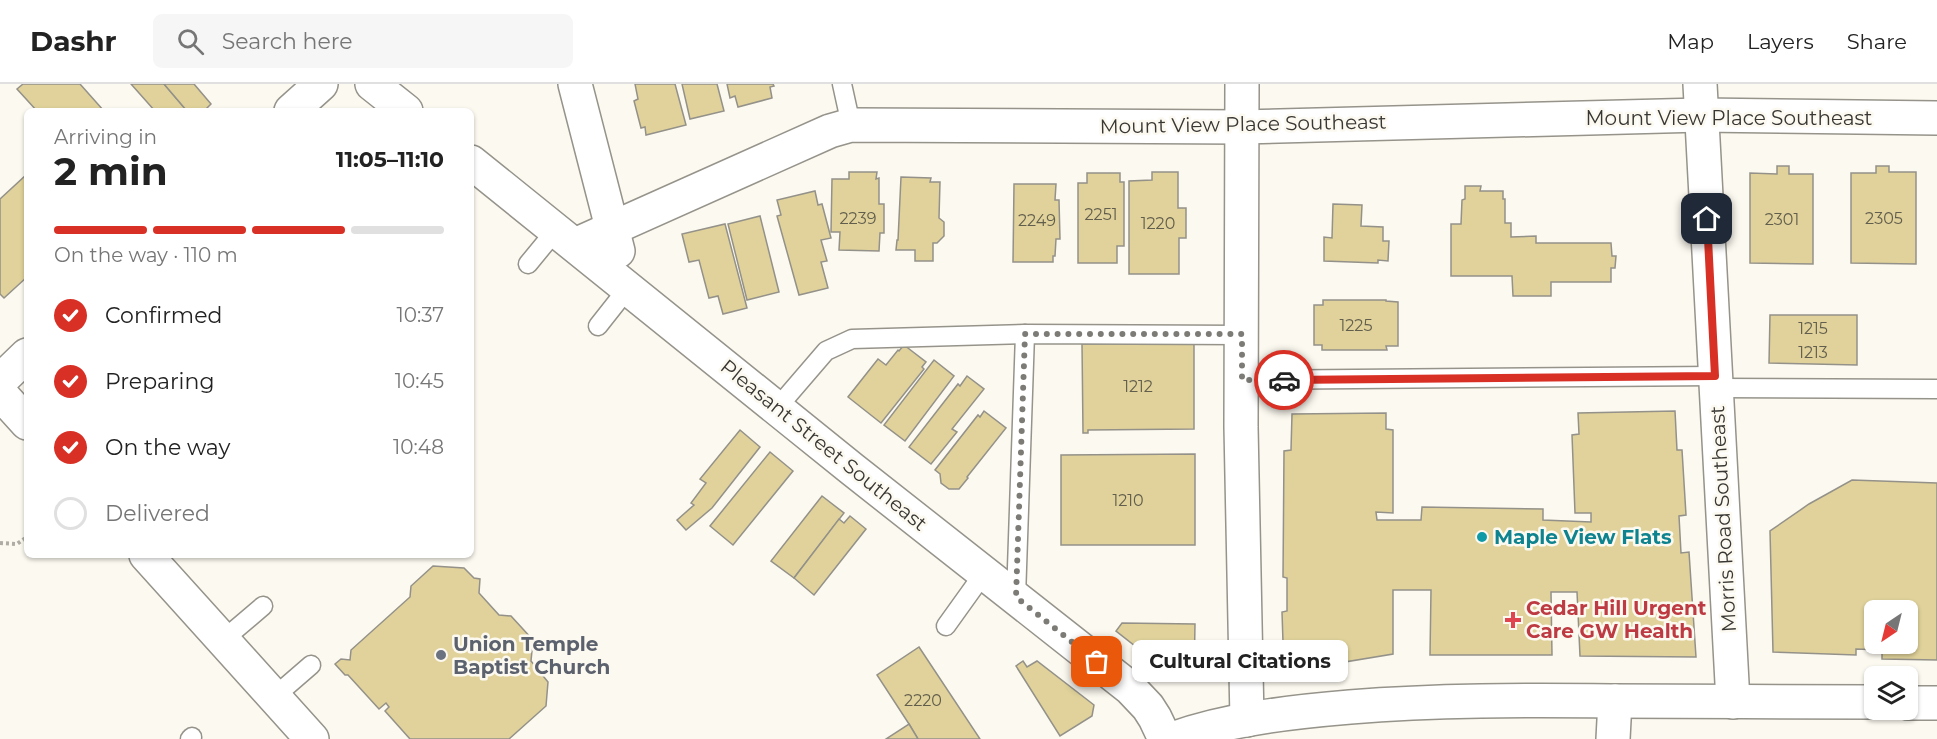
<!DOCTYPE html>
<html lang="en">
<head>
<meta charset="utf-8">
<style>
	body { margin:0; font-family:Montserrat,sans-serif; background:#f6f6f6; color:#222; height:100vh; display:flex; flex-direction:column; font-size:22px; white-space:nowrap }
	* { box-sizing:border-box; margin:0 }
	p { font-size:20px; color:#767676 }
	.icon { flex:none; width:33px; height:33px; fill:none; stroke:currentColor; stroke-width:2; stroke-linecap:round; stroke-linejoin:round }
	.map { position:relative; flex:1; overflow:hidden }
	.drawer { position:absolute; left:24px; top:24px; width:450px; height:450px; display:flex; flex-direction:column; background:#fff; border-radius:9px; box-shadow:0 2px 4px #0004 }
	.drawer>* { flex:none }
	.needle { width:39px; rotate:215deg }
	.buttons { position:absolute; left:1864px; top:516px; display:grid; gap:12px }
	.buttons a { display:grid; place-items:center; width:54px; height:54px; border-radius:9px; background:#fff; box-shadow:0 2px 4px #0004; font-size:30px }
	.pin { position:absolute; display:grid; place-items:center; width:51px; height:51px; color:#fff; margin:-26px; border-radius:12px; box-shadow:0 3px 9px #0006 }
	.courier { position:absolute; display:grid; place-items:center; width:60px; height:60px; margin:-30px; border:4px solid #d93025; border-radius:50%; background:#fff; color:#222; box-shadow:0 2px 8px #0007 }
	.bubble { position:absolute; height:42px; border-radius:9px; background:#fff; box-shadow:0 2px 4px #0004; font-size:20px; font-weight:700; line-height:42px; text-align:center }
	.head em { font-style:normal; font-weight:700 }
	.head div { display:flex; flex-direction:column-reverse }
	.head { display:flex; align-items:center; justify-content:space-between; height:102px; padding:0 30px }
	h1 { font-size:39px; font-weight:700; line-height:45px }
	.bar { display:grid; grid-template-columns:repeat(4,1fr); gap:9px 6px; align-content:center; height:72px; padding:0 30px }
	.bar i { height:8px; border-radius:4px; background:#e0e0e0 }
	.bar .active { background:#d93025 }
	.bar p { grid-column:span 4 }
	ol { padding:0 30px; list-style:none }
	li { display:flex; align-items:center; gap:18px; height:66px }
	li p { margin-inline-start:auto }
	li .icon { padding:6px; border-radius:50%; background:#d93025; color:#fff; stroke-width:4 }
	li:last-child { color:#767676 }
	li i { width:33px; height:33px; border:3px solid #e0e0e0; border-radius:50% }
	header { display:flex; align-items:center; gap:36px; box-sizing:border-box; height:84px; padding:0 30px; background:#fff; border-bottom:2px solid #e0e0e0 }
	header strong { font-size:28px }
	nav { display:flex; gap:33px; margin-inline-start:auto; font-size:21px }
	.search { width:420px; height:54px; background:#f6f6f6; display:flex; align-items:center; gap:15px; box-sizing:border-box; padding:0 21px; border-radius:9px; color:#767676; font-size:22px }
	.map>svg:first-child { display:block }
	.building { fill:#e0d29a; stroke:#939189; stroke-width:1.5; fill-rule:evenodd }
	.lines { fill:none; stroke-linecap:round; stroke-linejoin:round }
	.lane-casing { stroke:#95938a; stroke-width:21 }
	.street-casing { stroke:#95938a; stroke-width:36 }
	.secondary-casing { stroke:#95938a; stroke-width:36 }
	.path { stroke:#aeaca5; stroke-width:4; stroke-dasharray:3 3; stroke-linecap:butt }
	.lane { stroke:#fff; stroke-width:18 }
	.street { stroke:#fff; stroke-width:33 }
	.secondary { stroke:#fff; stroke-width:33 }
	.done { stroke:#7d7b75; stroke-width:6; stroke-dasharray:0 10.8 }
	.route { stroke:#d93025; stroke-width:8 }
	.culture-dot { fill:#0f9aa8; stroke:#fcf9f0; stroke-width:2 }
	.health-dot { fill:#e0444e; stroke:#fcf9f0; stroke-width:2 }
	.worship-dot { fill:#6b7280; stroke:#fcf9f0; stroke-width:2 }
	.labels { text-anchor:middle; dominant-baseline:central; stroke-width:5; stroke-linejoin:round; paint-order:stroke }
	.number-label { font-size:16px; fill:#625e4d }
	.street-label { font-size:20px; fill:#383733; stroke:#fcf9f0 }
	.culture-label { font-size:20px; font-weight:bold; fill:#0d838f; stroke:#fcf9f0; text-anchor:start }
	.health-label { font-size:20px; font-weight:bold; fill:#be3a42; stroke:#fcf9f0; text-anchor:start }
	.worship-label { font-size:20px; font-weight:bold; fill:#5b616d; stroke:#fcf9f0; text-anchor:start }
</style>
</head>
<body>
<header>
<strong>Dashr</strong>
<div class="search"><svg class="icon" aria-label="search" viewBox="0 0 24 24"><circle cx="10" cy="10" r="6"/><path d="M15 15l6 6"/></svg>Search here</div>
<nav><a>Map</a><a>Layers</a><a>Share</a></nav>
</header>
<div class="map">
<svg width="1937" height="655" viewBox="0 0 1937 655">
	<rect width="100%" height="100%" fill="#fcf9f0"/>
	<!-- building -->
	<g class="building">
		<path d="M23,0H80L104,27H37L17,5Z"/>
		<path d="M131,0H164L187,27H155Z"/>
		<path d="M164,0H194L211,20L204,27H187Z"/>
		<path d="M635,0H675L686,41L646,51L645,43L641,44L634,17L638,15Z"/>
		<path d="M682,0H717L724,27L690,35Z"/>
		<path d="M727,0H773L774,2L770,3L772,14L738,23L735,12L730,14Z"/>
		<path d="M1777,82H1789V90H1813V180L1750,179V89L1777,90Z"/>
		<path d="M1876,82H1889V88H1916V180L1851,179V89H1876Z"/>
		<path d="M849,88H877L876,95L879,94V120H884V149H880L879,167L839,166L840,148H831L832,95H849Z"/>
		<path d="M1152,88H1178V124H1186V154H1179V190H1129V97L1152,96Z"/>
		<path d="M1087,89H1120V98H1124V162H1117V179H1078V99H1087Z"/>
		<path d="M25,92L27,93V193L4,214L0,210V115Z"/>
		<path d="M901,93L931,94L930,98H940L939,134L944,138V152L937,159H933V177H915V166H896L897,156H898Z"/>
		<path d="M1014,100H1056L1055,116H1059L1060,155H1056L1055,172H1053V178H1013Z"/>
		<path d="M1465,102H1481L1480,107H1503V115H1505V139H1511V153L1536,152V159H1611L1612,172H1616L1615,184H1611V198H1551V212H1513L1512,192H1451V140H1461L1462,116L1465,115Z"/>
		<path d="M815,107L818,121L822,120L831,154L821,156L827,177L821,178L828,204L799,211L777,132L781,131L777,116Z"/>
		<path d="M1333,120L1362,121L1361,142L1383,143V157H1389L1388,177L1378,176V179L1324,177V153L1332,154Z"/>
		<path d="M760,132L779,208L747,216L728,140Z"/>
		<path d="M725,140L747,224L723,230L718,212L709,214L699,176L689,178L682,150Z"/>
		<path d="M1323,216H1386V217L1398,218V262H1386L1387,266H1322V261H1314V221H1323Z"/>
		<path d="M1770,231H1857V281L1769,279Z"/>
		<path d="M1194,259V345L1088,346V349H1083L1082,260Z"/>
		<path d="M904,261L926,278L922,283L924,285L881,339L848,313L878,275L886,281L898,266L899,267Z"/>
		<path d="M934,276L954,292L905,357L884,341Z"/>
		<path d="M967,292L984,305L952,345L957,348L931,380L909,363L958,300L960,302Z"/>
		<path d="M984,327L1006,344L967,393L968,394L959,405H949L941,399L940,390L935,386L978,331L980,333Z"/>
		<path d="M1675,327L1677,366H1682L1686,431L1679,432L1681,469L1689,468L1696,573L1580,572L1577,508H1551L1552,571H1430L1431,506H1393V570L1284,588L1282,528L1287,527V494L1283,493L1284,367L1291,366L1292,330L1386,329V345L1393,346V429L1376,428L1377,436H1421L1422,423L1543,425V436L1591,438V429H1575L1572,351L1579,350L1578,329Z"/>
		<path d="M740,346L760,363L712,424L686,446L677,436L694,421L691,419L706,399L700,395Z"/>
		<path d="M770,368L793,387L733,461L710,442Z"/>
		<path d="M1195,370V461H1061V371Z"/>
		<path d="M1852,396L1937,399V576L1882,575V566L1856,565V571L1773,568L1770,447L1809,420ZM1875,526H1908V560H1875Z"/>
		<path d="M822,412L844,429L794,494L771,477Z"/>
		<path d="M850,432L866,445L814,511L794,494L839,435L844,439Z"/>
		<path d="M433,482L464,484L474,494L480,495L479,509L499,531L511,532L533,556L531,577L548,598L546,622L509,655H410L385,627L389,623L386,619L379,625L348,591H345L335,580L341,575L350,576L351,566L410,513L411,502Z"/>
		<path d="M1122,539L1195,540L1194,595H1177V591H1172L1116,547Z"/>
		<path d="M919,563L980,655H918L909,640L877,591Z"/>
		<path d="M1023,577L1027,583L1037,577L1094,621L1092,632L1060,652L1016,582Z"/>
		<path d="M909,640L918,655H886Z"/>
	</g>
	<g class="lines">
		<defs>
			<g id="lane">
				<path d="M842,0L851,41"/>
				<path d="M528,180L556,146"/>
				<path d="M598,242L628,204"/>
				<path d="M1242,296L1715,292"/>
				<path d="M1716,304L1937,305"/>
				<path d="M777,324L826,267L852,255L1025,250L1242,251"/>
				<path d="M1016,513L1025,250"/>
				<path d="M946,542L984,489"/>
				<path d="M223,556L263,522"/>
				<path d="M274,613L311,581"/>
				<path d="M190,655L192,653"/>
			</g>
			<g id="street">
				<path d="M372,0L406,27"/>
				<path d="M575,0L618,167"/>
				<path d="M1242,0L1241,343L1247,636"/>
				<path d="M1700,0L1733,618"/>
				<path d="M291,27L321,0"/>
				<path d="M471,78L852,385L1130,604L1148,623L1155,634L1165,655"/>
				<path d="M575,161L830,47L851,41L1242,43L1701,31L1937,34"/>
				<path d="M0,297L27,271"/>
				<path d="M1613,655L1615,617"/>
			</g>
			<g id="secondary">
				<path d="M0,309L27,339"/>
				<path d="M146,471L312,655"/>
				<path d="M1908,619H1937"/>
				<path d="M1172,655C1229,635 1290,628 1350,623C1437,616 1524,616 1612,617C1700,618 1787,617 1875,618"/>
			</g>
		</defs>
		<!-- lane casing -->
		<use href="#lane" class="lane-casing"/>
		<!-- street casing -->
		<use href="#street" class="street-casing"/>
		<!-- secondary casing -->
		<use href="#secondary" class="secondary-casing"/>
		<!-- path -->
		<path class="path" d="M0,459L17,460L27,453"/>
		<!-- lane -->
		<use href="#lane" class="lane"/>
		<!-- street -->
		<use href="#street" class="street"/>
		<!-- secondary -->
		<use href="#secondary" class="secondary"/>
	</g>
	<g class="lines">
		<!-- done -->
		<path class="done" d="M1097,578L1016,513L1025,250H1242V296H1284"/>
		<!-- route -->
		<path class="route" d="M1284,296L1715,292L1707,135"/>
	</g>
	<!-- markers -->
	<circle class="culture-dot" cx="1482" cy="453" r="6"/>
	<path class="health-dot" d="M1510 527h6v6h6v6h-6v6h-6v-6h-6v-6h6z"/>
	<circle class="worship-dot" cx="441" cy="571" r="6"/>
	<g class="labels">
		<!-- number labels -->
		<g class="number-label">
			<text x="1101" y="130">2251</text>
			<text x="858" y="134">2239</text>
			<text x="1884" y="134">2305</text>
			<text x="1782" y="135">2301</text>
			<text x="1037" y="136">2249</text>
			<text x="1158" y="139">1220</text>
			<text x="1356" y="241">1225</text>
			<text x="1813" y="244">1215</text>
			<text x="1813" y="268">1213</text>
			<text x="1138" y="302">1212</text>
			<text x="1128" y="416">1210</text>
			<text x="923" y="616">2220</text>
		</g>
		<!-- street labels -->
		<g class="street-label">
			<text x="1729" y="34">Mount View Place Southeast</text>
			<text transform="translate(1243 40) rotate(-1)">Mount View Place Southeast</text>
			<text transform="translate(824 361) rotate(39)">Pleasant Street Southeast</text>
			<text transform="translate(1723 435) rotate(-93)">Morris Road Southeast</text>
		</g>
		<!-- culture labels -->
		<g class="culture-label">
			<text x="1494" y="453">Maple View Flats</text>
		</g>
		<!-- health labels -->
		<g class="health-label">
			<text x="1526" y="524">Cedar Hill Urgent<tspan x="1526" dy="23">Care GW Health</tspan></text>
		</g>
		<!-- worship labels -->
		<g class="worship-label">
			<text x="453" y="560">Union Temple<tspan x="453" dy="23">Baptist Church</tspan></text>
		</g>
	</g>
</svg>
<div class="buttons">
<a><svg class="needle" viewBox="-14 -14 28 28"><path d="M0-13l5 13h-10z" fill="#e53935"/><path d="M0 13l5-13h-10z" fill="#767676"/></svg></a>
<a><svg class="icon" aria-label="layers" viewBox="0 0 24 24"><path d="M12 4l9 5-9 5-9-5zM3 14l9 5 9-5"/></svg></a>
</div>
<div class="pin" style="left:1097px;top:578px;background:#ea580c"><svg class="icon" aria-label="bag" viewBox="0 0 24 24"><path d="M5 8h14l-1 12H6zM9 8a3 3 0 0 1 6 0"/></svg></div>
<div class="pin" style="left:1707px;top:135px;background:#1f2937"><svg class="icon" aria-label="home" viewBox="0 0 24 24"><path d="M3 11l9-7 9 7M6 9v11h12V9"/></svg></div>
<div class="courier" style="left:1284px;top:296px"><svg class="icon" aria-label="car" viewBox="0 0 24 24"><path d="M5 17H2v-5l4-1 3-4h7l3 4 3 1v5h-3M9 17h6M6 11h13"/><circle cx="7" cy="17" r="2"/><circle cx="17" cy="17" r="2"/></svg></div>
<div class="bubble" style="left:1132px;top:556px;width:216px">Cultural Citations</div>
<section class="drawer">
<div class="head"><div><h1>2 min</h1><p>Arriving in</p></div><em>11:05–11:10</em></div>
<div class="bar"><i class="active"></i><i class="active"></i><i class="active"></i><i></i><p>On the way · 110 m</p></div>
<ol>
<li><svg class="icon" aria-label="check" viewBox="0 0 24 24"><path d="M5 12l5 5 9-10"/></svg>Confirmed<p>10:37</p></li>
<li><svg class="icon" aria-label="check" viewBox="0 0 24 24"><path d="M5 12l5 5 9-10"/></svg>Preparing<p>10:45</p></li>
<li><svg class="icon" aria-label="check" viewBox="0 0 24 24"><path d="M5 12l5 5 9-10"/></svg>On the way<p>10:48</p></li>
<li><i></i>Delivered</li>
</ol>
</section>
</div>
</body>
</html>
